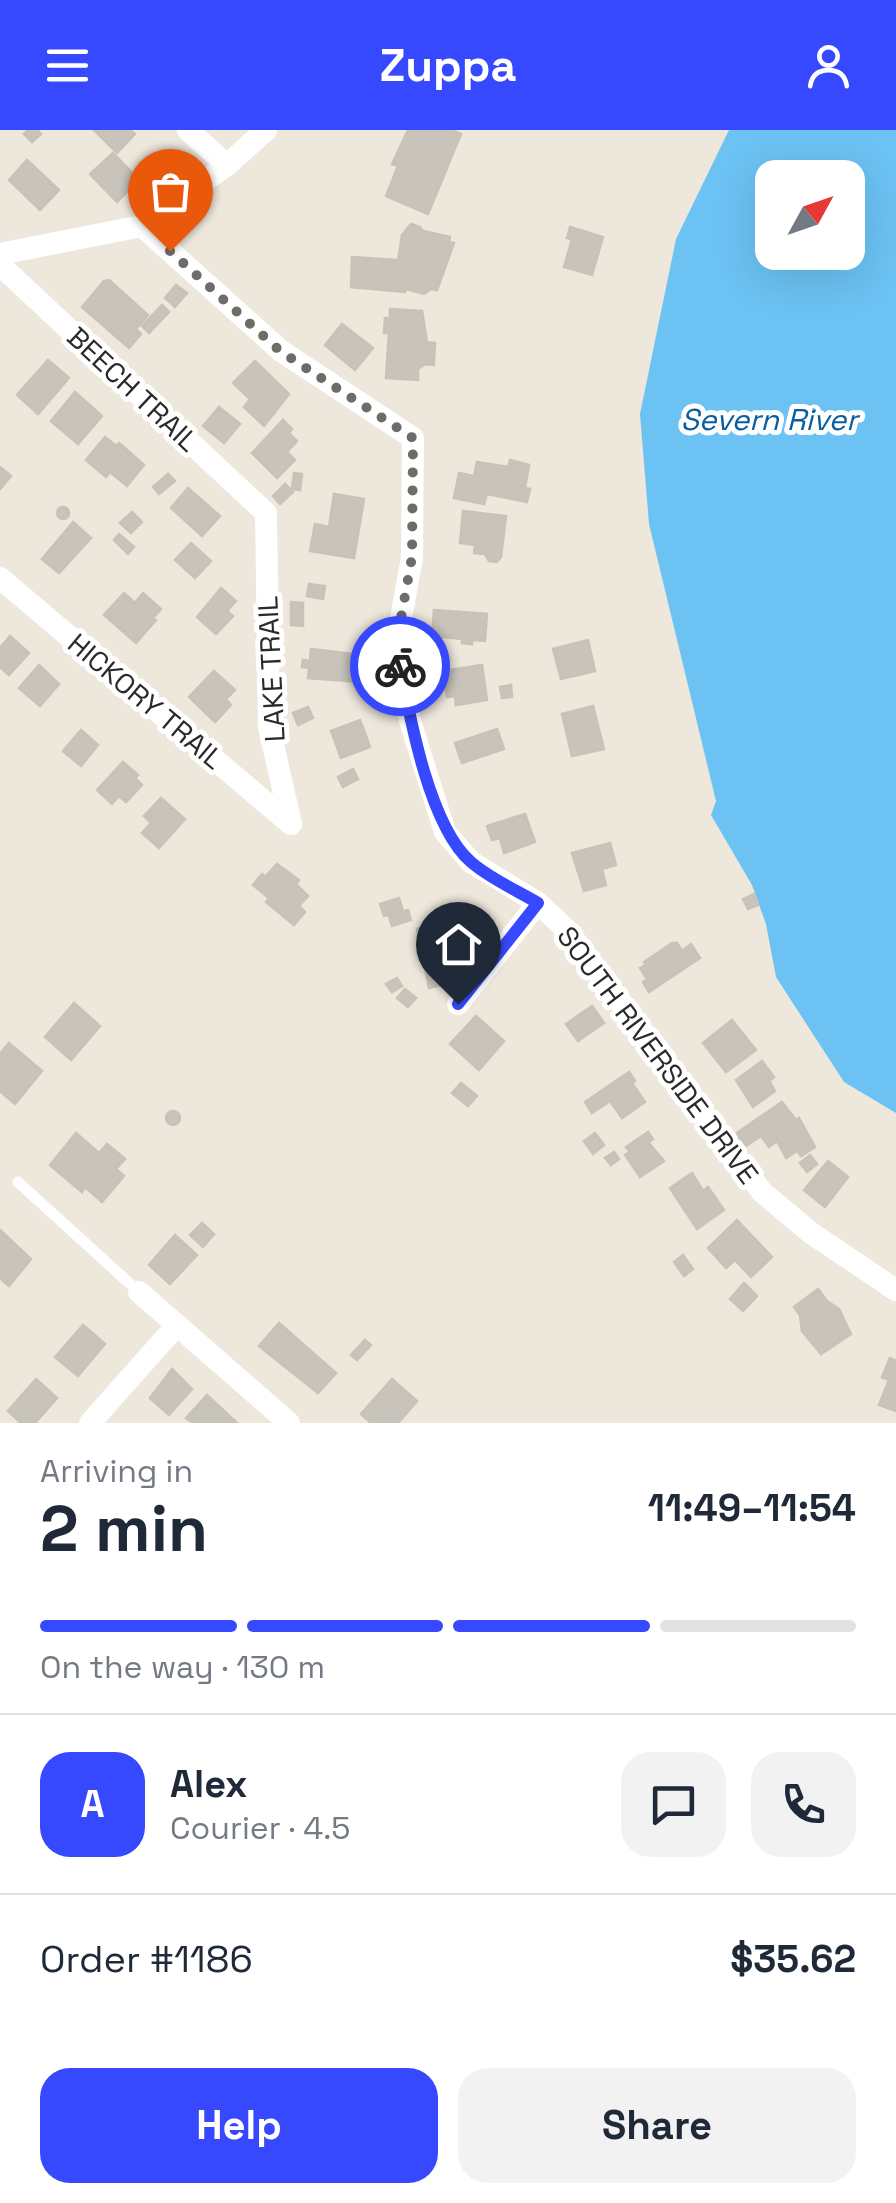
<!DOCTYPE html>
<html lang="en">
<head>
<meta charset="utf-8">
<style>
	body { margin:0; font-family:"Space Grotesk",sans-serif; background:#f2f2f3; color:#1f2937; height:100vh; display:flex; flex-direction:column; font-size:38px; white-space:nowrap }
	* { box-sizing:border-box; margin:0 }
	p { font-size:32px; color:#747a83 }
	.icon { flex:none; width:55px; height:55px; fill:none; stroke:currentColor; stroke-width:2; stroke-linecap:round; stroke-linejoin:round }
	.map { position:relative; height:1293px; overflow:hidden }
	.details { display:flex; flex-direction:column; background:#fff; flex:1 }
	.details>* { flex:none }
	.needle { width:65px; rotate:50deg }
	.fabs { position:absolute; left:755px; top:30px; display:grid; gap:20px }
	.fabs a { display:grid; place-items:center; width:110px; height:110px; border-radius:20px; background:#fff; box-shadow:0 10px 40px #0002; font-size:50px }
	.pin { position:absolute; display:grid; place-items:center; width:85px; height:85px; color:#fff; margin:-102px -42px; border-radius:50% 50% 50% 0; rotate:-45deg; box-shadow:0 0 10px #0007 }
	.pin .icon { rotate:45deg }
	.courier { position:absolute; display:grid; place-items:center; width:100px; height:100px; margin:-50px; border:8px solid #3749ff; border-radius:50%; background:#fff; color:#222; box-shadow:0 2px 12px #0007 }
	.overview em { font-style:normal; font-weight:700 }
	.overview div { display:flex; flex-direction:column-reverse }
	.overview { display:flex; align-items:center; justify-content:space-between; height:170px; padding:0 40px }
	h1 { font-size:65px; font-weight:700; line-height:75px }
	.bar { display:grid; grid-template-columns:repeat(4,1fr); gap:15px 10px; align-content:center; height:120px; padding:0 40px }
	.bar i { height:12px; border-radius:8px; background:#e0e1e3 }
	.bar .selected { background:#3749ff }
	.bar p { grid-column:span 4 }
	.line { display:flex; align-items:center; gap:25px; padding:0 40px; border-top:2px solid #e0e1e3 }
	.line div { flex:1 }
	.round { display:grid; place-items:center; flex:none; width:105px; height:105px; border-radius:30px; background:#f2f2f3 }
	.button { display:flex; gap:20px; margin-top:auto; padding:20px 40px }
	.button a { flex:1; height:115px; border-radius:30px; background:#3749ff; color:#fff; font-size:40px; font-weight:700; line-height:115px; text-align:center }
	.button a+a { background:#f2f2f3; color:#1f2937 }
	header { display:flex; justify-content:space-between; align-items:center; height:130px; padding:0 40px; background:#3749ff; color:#fff; font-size:45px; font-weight:700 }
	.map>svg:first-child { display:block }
	.water { fill:#6bc2f3; fill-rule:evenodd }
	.building { fill:#c8c4bb; stroke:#c8c3b5; stroke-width:2.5 }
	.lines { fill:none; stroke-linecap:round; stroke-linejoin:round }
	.service { stroke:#fff; stroke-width:11 }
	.minor { stroke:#fff; stroke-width:22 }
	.done { stroke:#6e6c68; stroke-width:10; stroke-dasharray:0 18 }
	.route { stroke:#3749ff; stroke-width:12 }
	.labels { text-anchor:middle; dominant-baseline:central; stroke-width:10; stroke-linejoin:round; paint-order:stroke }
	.street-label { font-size:28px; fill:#2a2a2a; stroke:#fff }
	.water-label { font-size:30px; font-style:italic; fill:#085ea0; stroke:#fff }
</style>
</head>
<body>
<header><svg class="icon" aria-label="menu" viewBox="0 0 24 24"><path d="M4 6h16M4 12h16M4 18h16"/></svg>Zuppa<svg class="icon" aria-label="person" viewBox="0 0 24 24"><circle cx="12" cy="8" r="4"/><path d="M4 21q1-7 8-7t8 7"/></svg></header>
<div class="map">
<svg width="896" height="1293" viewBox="0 0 896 1293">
	<rect width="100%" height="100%" fill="#ede7dc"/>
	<!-- water -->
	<path class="water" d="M729,0H896V983L844,952L776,847L766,794L752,755L711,685L716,671L649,394L640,284L676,109ZM772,48H848V122H772Z"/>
	<!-- building -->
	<g class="building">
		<path d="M28,0H37L41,4L32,12L24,4Z"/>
		<path d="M94,0H130L135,4L117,23Z"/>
		<path d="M451,0L461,4L428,84L386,66L398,36L392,34L408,0Z"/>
		<path d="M113,23L139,50L117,72L90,44Z"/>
		<path d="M27,30L59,60L40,80L9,50Z"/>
		<path d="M411,94L420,97L423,101L450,107L449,112L454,113L437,160L431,159L424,164L406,159L405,162L351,157L352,127L396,130L397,137L402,105Z"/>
		<path d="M570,97L603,107L592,145L564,137L572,109L567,108Z"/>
		<path d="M109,150L148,185L136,199L141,204L129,218L82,177L104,151Z"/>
		<path d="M176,155L187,163L175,177L165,168Z"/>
		<path d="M162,175L169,182L149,203L142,196Z"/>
		<path d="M390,179L422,181L427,212L435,213L434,230V235L425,234L418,239V250L386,248L389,203H384L385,188H390Z"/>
		<path d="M342,194L373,218L355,240L325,215Z"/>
		<path d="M48,230L69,248L38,284L17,265Z"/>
		<path d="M255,231L289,264L264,296L244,277L250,269L233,253Z"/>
		<path d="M75,262L102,286L78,314L51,291Z"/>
		<path d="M219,277L240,294L224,313L203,296Z"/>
		<path d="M283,290L292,299L289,303L297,311L287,322L295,330L277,348L252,323Z"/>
		<path d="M105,307L116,316L119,313L144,335L127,356L110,342L106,347L86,330Z"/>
		<path d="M510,330L529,335L525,358L530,359L527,372L487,364L484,374L454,368L459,343L474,346L477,332L508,337Z"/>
		<path d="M0,337L11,346L0,359Z"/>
		<path d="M294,343L302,344L300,360L292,359Z"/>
		<path d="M168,344L175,351L159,364L153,357Z"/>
		<path d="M285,354L293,362L280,374L273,366Z"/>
		<path d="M188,358L220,386L202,406L171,378Z"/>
		<path d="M334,364L364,369L354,428L310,421L315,394L329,397Z"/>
		<circle cx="63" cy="383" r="6"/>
		<path d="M463,381L506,386L501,427L497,432L489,431L485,424L474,423L475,415L460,413Z"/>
		<path d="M132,382L142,392L131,403L120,393Z"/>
		<path d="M73,392L91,408L59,443L42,429Z"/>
		<path d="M119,404L134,417L128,424L114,410Z"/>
		<path d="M191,413L211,431L195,448L175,430Z"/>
		<path d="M309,454L325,456L323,469L307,466Z"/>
		<path d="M221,458L236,471L227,481L233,486L216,504L197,487Z"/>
		<path d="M124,463L135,473L143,463L161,479L153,488L156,490L136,513L104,485Z"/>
		<path d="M291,472L303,473V496L291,495Z"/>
		<path d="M434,480L487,484L485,511L472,510V514L462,513V509L432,506Z"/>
		<path d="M10,506L29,523L9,545L0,537V518Z"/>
		<path d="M588,510L595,541L561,549L553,519Z"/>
		<path d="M311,519L362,525L359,552L308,548L309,538L302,537L303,530L310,531Z"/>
		<path d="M39,535L59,554L40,576L19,558Z"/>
		<path d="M482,535L487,570L456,575L455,566L447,567L443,541Z"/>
		<path d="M214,541L235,560L226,569L231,575L215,592L189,567Z"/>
		<path d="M511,555L512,567L502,568L500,557Z"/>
		<path d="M593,576L604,619L572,626L562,584Z"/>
		<path d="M308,577L313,588L298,595L293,583Z"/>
		<path d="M360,590L370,617L341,628L331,601Z"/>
		<path d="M497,599L504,619L462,633L455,613Z"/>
		<path d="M81,600L98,615L81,636L63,621Z"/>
		<path d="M123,632L138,645L135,648L142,655L126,672L119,666L112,674L97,660Z"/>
		<path d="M353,639L358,649L343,657L338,647Z"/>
		<path d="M161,668L185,689L159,718L142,703L151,693L144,686Z"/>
		<path d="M525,684L535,712L504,723L500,708L492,710L487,696Z"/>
		<path d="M610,713L616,735L602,739L606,755L584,761L572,723Z"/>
		<path d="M277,734L299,750L296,754L308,766L299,776L305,782L294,795L266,772L269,768L253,755L262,744L265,747Z"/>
		<path d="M754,764L758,775L748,779L743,769Z"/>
		<path d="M399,768L403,781L384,786L380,774Z"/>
		<path d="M408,780L411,790L392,796L389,786Z"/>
		<path d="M443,793L446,809L465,805L472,836L452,840L454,852L429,858L417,799Z"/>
		<path d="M672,813H677L682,821L691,814L700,828L649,862L643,852L647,849L640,838L646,835L644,832Z"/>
		<path d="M397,848L402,856L392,862L386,854Z"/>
		<path d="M405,859L416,868L408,877L397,868Z"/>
		<path d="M74,873L100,896L71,930L45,907Z"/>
		<path d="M592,876L604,893L578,911L566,894Z"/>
		<path d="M476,886L504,911L479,940L450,914Z"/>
		<path d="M732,890L756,920L726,942L703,913Z"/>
		<path d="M9,913L42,941L15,974L0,961V924Z"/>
		<path d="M762,931L774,947L769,951L775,961L753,977L736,950Z"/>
		<path d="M629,942L635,951L632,953L645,972L622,988L610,971L592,983L585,972Z"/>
		<path d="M461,953L477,966L468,976L452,963Z"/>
		<path d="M782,972L796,990L799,988L815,1017L801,1026L797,1021L786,1028L777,1011L769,1017L761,1006L743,1018L734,1005Z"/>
		<circle cx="173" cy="988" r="7"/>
		<path d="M648,1002L653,1009L648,1012L664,1031L640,1047L625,1025L630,1022L626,1017Z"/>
		<path d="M76,1003L99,1023L107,1014L125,1029L116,1039L124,1046L102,1072L85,1057L82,1062L50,1035Z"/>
		<path d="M595,1003L604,1015L593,1024L584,1011Z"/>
		<path d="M614,1022L619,1029L611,1035L605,1028Z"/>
		<path d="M810,1025L817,1034L807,1042L800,1033Z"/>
		<path d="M828,1031L848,1047L825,1077L804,1060Z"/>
		<path d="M692,1043L703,1061L708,1057L724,1080L697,1099L670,1058Z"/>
		<path d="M737,1090L772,1127L751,1147L735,1130L726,1138L708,1118Z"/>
		<path d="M202,1093L214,1104L203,1117L190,1105Z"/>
		<path d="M0,1100L31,1129L9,1156L0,1148Z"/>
		<path d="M175,1105L197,1125L170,1154L149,1135Z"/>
		<path d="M683,1125L693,1139L684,1146L674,1132Z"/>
		<path d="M744,1153L757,1166L743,1181L730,1169Z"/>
		<path d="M818,1159L827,1171L839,1179L851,1204L821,1224L802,1201L800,1185L794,1177Z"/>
		<path d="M279,1193L336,1243L318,1263L259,1216Z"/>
		<path d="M83,1195L105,1214L78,1246L55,1227Z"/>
		<path d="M365,1210L371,1215L357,1230L351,1225Z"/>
		<path d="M890,1228L896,1231V1281L879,1275L889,1250L882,1247Z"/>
		<path d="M172,1239L192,1259L169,1285L150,1268Z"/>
		<path d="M36,1249L57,1268L35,1293H21L8,1281Z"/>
		<path d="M392,1249L417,1271L398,1293H371L361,1284Z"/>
		<path d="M207,1265L237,1293H193L186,1288Z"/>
	</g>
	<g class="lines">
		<!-- service -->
		<path class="service" d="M18,1052L139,1162"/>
		<!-- minor -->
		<g class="minor">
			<path d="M188,0L227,35"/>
			<path d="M142,96L281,221L413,308L412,427L396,517L410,591L445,702L471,732L538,773L568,801L762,1062L811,1103L896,1160"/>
			<path d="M0,124L142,96L227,35L266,0"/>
			<path d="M0,135L266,383L269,597L291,694"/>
			<path d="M0,448L291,694"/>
			<path d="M458,874L538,773"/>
			<path d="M139,1162L289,1293"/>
			<path d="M90,1293L177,1195"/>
		</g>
	</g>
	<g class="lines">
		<!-- done -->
		<path class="done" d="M170,121L280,221L413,308L412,427L396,516L400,536"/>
		<!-- route -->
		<path class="route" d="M400,536C410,589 430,697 471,732C489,748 516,760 538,773L458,874"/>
	</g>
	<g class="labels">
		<!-- street labels -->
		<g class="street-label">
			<text transform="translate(133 259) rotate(43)">BEECH TRAIL</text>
			<text transform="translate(271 539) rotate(-93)">LAKE TRAIL</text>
			<text transform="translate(146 571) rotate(40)">HICKORY TRAIL</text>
			<text transform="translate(658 925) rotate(53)">SOUTH RIVERSIDE DRIVE</text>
		</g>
		<!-- water labels -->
		<g class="water-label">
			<text x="769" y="289">Severn River</text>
		</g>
	</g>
</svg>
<div class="fabs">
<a><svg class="needle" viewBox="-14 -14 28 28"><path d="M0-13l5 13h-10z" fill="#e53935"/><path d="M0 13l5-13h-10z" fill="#747a83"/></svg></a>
</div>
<div class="pin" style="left:170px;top:121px;background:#ea580c"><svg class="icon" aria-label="bag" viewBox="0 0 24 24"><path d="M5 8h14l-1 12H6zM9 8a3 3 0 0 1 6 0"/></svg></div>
<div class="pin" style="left:458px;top:874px;background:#1f2937"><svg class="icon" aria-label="home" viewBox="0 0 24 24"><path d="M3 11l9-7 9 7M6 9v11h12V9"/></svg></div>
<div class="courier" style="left:400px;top:536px"><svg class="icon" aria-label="bike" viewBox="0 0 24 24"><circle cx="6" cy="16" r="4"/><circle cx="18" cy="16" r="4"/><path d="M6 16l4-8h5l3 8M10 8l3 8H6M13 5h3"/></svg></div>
</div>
<section class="details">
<div class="overview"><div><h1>2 min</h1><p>Arriving in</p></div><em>11:49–11:54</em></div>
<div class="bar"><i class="selected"></i><i class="selected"></i><i class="selected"></i><i></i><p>On the way · 130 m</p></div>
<div class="line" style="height:180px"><b class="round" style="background:#3749ff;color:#fff">A</b><div><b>Alex</b><p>Courier · 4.5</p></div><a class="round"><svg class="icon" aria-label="chat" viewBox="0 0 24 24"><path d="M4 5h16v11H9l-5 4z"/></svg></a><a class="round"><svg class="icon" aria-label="phone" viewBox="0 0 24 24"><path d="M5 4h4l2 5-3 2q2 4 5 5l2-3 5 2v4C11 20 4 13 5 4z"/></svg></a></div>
<div class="line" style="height:130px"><div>Order #1186</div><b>$35.62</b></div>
<div class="button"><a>Help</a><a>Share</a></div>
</section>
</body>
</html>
